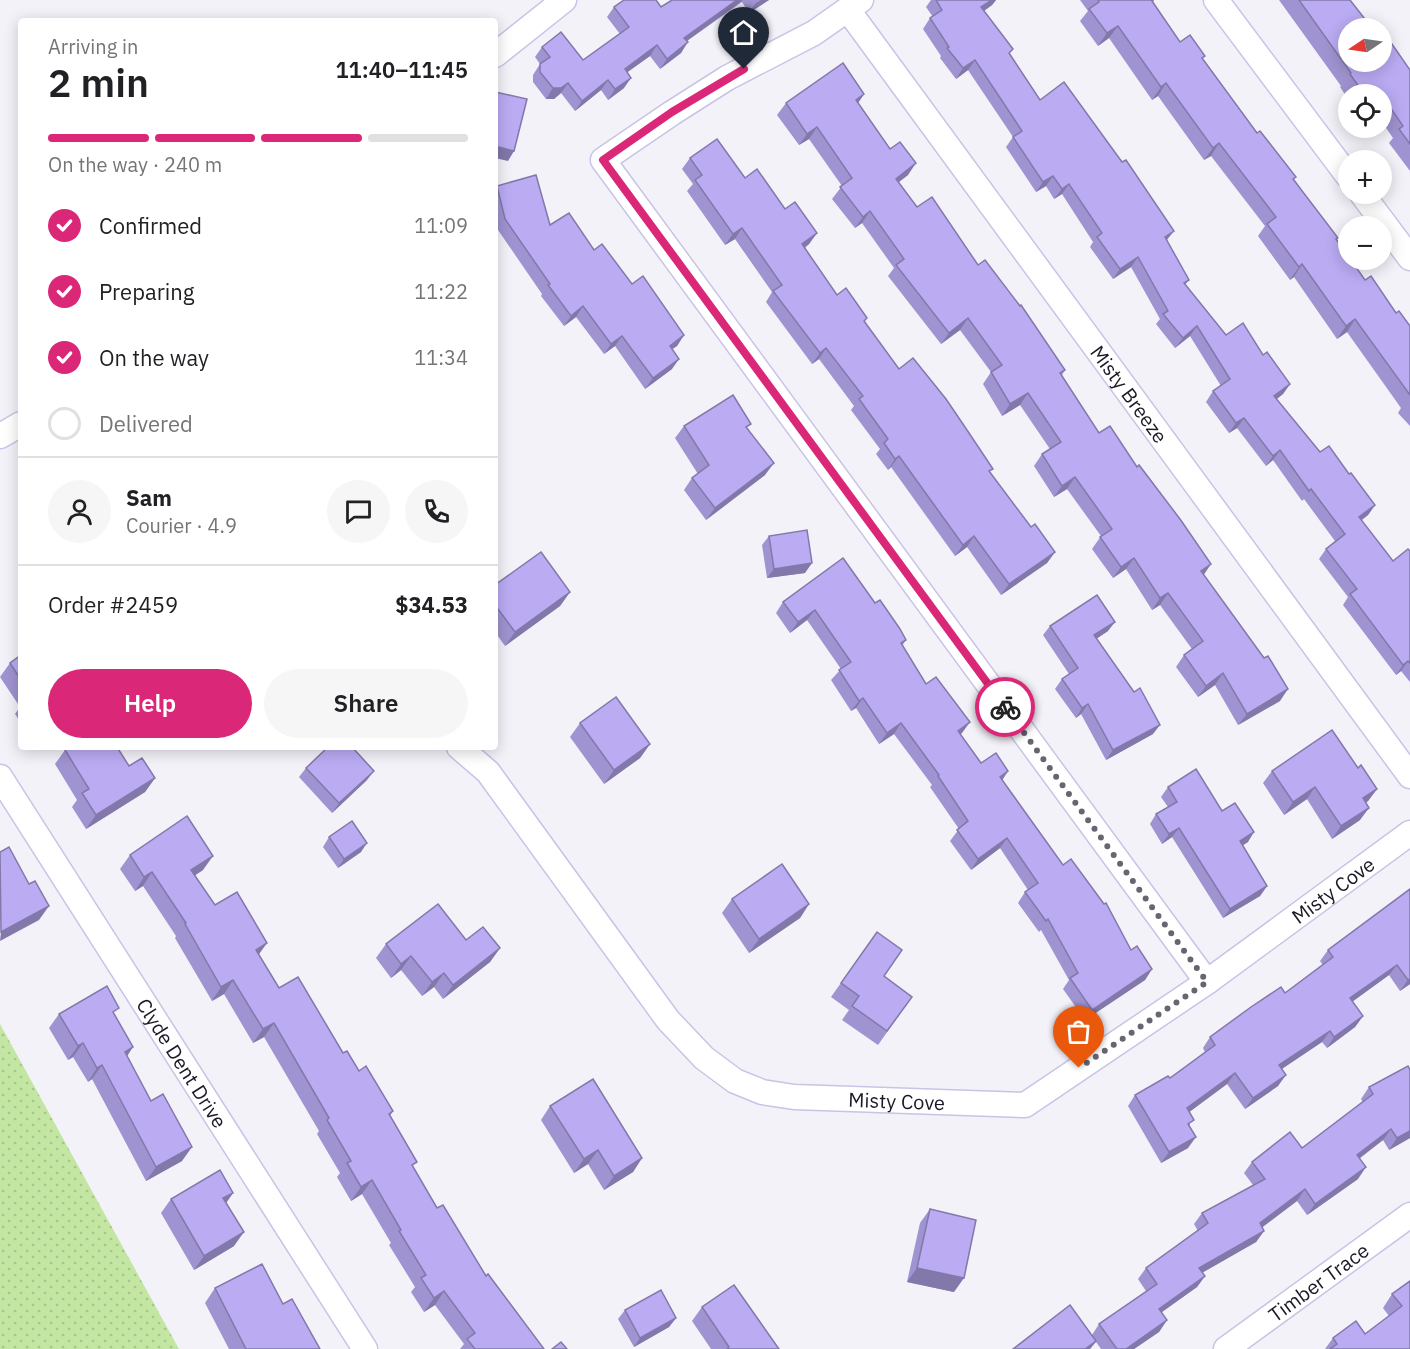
<!DOCTYPE html>
<html lang="en">
<head>
<meta charset="utf-8">
<style>
	body { margin:0; font-family:"IBM Plex Sans",sans-serif; background:#f6f6f6; color:#202124; height:100vh; display:flex; flex-direction:column; font-size:22px; white-space:nowrap }
	* { box-sizing:border-box; margin:0 }
	p { font-size:20px; color:#757577 }
	.icon { flex:none; width:33px; height:33px; fill:none; stroke:currentColor; stroke-width:2; stroke-linecap:round; stroke-linejoin:round }
	.map { position:relative; flex:1; overflow:hidden }
	.panel { position:absolute; left:18px; top:18px; width:480px; height:732px; display:flex; flex-direction:column; background:#fff; border-radius:6px; box-shadow:0 3px 15px #0003 }
	.panel>* { flex:none }
	.needle { width:39px; rotate:257deg }
	.controls { position:absolute; left:1338px; top:18px; display:grid; gap:12px }
	.controls a { display:grid; place-items:center; width:54px; height:54px; border-radius:50%; background:#fff; box-shadow:0 3px 15px #0003; font-size:30px }
	.pin { position:absolute; display:grid; place-items:center; width:51px; height:51px; color:#fff; margin:-62px -26px; border-radius:50% 50% 50% 0; rotate:-45deg; box-shadow:0 0 6px #0007 }
	.pin .icon { rotate:45deg }
	.courier { position:absolute; display:grid; place-items:center; width:60px; height:60px; margin:-30px; border:4px solid #db2777; border-radius:50%; background:#fff; color:#222; box-shadow:0 2px 8px #0007 }
	.summary em { font-style:normal; font-weight:600 }
	.summary div { display:flex; flex-direction:column-reverse }
	.summary { display:flex; align-items:center; justify-content:space-between; height:102px; padding:0 30px }
	h1 { font-size:39px; font-weight:600; line-height:45px }
	.bar { display:grid; grid-template-columns:repeat(4,1fr); gap:9px 6px; align-content:center; height:72px; padding:0 30px }
	.bar i { height:8px; border-radius:4px; background:#e0e0e0 }
	.bar .on { background:#db2777 }
	.bar p { grid-column:span 4 }
	.line { display:flex; align-items:center; gap:15px; padding:0 30px; border-top:2px solid #e0e0e0 }
	.line div { flex:1 }
	.round { display:grid; place-items:center; flex:none; width:63px; height:63px; border-radius:32px; background:#f6f6f6 }
	ol { padding:0 30px; list-style:none }
	li { display:flex; align-items:center; gap:18px; height:66px }
	li p { margin-inline-start:auto }
	li .icon { padding:6px; border-radius:50%; background:#db2777; color:#fff; stroke-width:4 }
	li:last-child { color:#757577 }
	li i { width:33px; height:33px; border:3px solid #e0e0e0; border-radius:50% }
	.action { display:flex; gap:12px; margin-top:auto; padding:12px 30px }
	.action a { flex:1; height:69px; border-radius:36px; background:#db2777; color:#fff; font-size:24px; font-weight:600; line-height:69px; text-align:center }
	.action a+a { background:#f6f6f6; color:#202124 }
	.map>svg:first-child { display:block }
	.grass { fill:url(#grass-dots) }
	.lines { fill:none; stroke-linecap:round; stroke-linejoin:round }
	.minor-casing { stroke:#c9c3e6; stroke-width:27 }
	.minor { stroke:#fff; stroke-width:24 }
	.wall { fill:#a093d1 }
	.shaded-wall { fill:#8278aa }
	.building { fill:#baabf3; stroke:#8278aa; stroke-width:1.5 }
	.done { stroke:#676570; stroke-width:6; stroke-dasharray:0 10.8 }
	.route { stroke:#db2777; stroke-width:8 }
	.labels { text-anchor:middle; dominant-baseline:central; stroke-width:4.5; stroke-linejoin:round; paint-order:stroke }
	.street-label { font-size:20px; fill:#1c1926; stroke:#fff }
</style>
</head>
<body>
<div class="map">
<svg width="1410" height="1349" viewBox="0 0 1410 1349">
	<defs>
		<pattern id="grass-dots" width="8" height="8" patternUnits="userSpaceOnUse" patternTransform="scale(1.5)"><rect width="8" height="8" fill="#c3e6a3"/><path d="M2 2h.1M6 6h.1" fill="none" stroke="#a7c58c" stroke-width="1.8" stroke-linecap="round"/></pattern>
	</defs>
	<rect width="100%" height="100%" fill="#f3f2f9"/>
	<!-- grass -->
	<path class="grass" d="M0,1024L179,1349H0Z"/>
	<g class="lines">
		<defs>
			<g id="minor">
				<path d="M861,0L814,33L727,78L672,113L603,160L1207,982"/>
				<path d="M1216,0L1348,176"/>
				<path id="s1" d="M848,10L1410,776"/>
				<path d="M495,55L564,0"/>
				<path d="M1362,194L1410,258"/>
				<path d="M0,436L21,424"/>
				<path id="s2" d="M459,747L488,772L668,1020L704,1058L735,1081L762,1092L794,1097L1025,1105L1207,982L1410,833"/>
				<path id="s3" d="M0,777L365,1349"/>
				<path id="s4" d="M1226,1349L1410,1215"/>
			</g>
		</defs>
		<!-- minor casing -->
		<use href="#minor" class="minor-casing"/>
		<!-- minor -->
		<use href="#minor" class="minor"/>
	</g>
	<!-- wall -->
	<g class="wall">
		<path d="M672,0H769L749,13L742,2L687,41L681,53L660,69L650,56L627,72L624,88L608,100L601,90L575,111L561,93L554,99H546L533,82V75L540,64L535,57L542,47L583,60L620,34L607,17L614,7H661Z"/>
		<path d="M931,0H996L992,5L984,11L1010,54L1040,100L1167,240L1189,280L1185,285L1226,335L1263,355L1290,384L1283,394L1277,399L1320,452L1349,474L1375,505L1368,515L1361,520L1393,561L1410,551V682L1401,671L1396,675L1343,605L1348,597L1319,559L1326,549L1335,541L1304,499L1302,501L1273,460L1266,466L1237,428L1229,433L1206,402L1213,391L1221,386L1190,336L1175,348L1156,324L1160,319L1131,267L1113,279L1090,247L1093,242L1062,194L1054,199L1046,186L1036,192L1006,147L1013,137L968,70L956,79L940,58L941,56L923,29L930,18L933,17L926,7Z"/>
		<path d="M1080,0H1154L1153,2L1180,42L1203,59L1257,133L1296,177L1294,179L1365,280L1410,326V426L1398,413L1401,408L1347,332L1337,339L1294,277L1290,280L1258,236L1265,226L1211,156L1204,160L1158,96L1152,100L1109,38L1098,46L1080,21L1088,11Z"/>
		<path d="M1279,0H1350L1386,48L1410,70V171L1389,143L1393,138L1382,122V94H1348V99L1340,87L1341,86Z"/>
		<path d="M864,94L858,103L908,175L899,182L917,207L978,265L1065,370L1062,375L1099,433L1204,575L1280,701L1238,725L1215,685L1198,697L1176,667L1184,655L1192,649L1160,605L1152,610L1126,569L1113,578L1092,549L1101,536L1067,489L1054,497L1034,466L1042,454L1050,449L1020,405L1002,416L983,384L991,372L960,330L941,344L888,276L894,268L862,223L855,228L832,199L842,186L809,139L799,145L777,115L786,103Z"/>
		<path d="M690,158L745,178L817,233L809,244L805,248L837,295L867,318L864,322L899,369L990,472L1031,527L1055,552L1047,563L1001,595L967,547L955,556L891,467L888,470L876,454L880,449L851,410L854,406L819,359L812,364L766,302L772,292L735,239L725,245L687,191L693,184L682,169Z"/>
		<path d="M497,186L550,225L594,250L632,284L684,335L677,346L672,349V369L645,389L615,346L604,354L576,317L564,326L541,296L542,294L498,230L495,218V188Z"/>
		<path d="M684,426L748,428L765,475L706,520L684,490L692,478L698,474L675,438Z"/>
		<path d="M769,536L805,573L767,578L762,545Z"/>
		<path d="M495,585L570,592L560,606L505,646L495,632Z"/>
		<path d="M783,602L875,603L906,640L902,646L926,684L962,733L960,734L981,763L1008,771L1002,780L1063,865L1131,950L1152,969L1145,980L1085,1020L1063,989L1069,980L1041,930L1039,932L1018,903L1025,892L1028,890L1000,848L971,870L950,841L959,829L930,787L932,785L894,734L879,744L856,708L851,711L831,680L841,669L807,620L790,633L776,613Z"/>
		<path d="M1050,626L1108,631L1096,639L1153,734L1106,760L1081,714L1076,718L1055,689L1062,679L1069,674L1043,635Z"/>
		<path d="M21,655V723L15,714L20,707L0,677L10,663Z"/>
		<path d="M580,723L650,744L640,758L604,784L570,737Z"/>
		<path d="M65,750L129,766L155,778L145,792L86,829L72,807L77,800L55,764Z"/>
		<path d="M306,768L367,780L332,813L299,777Z"/>
		<path d="M1358,768L1377,789L1368,801L1366,803L1360,820L1332,839L1307,799L1284,815L1263,783L1272,771Z"/>
		<path d="M1168,787L1222,811L1248,842L1243,845L1267,886L1260,896L1223,918L1172,837L1162,844L1150,824L1156,814L1168,807L1161,797Z"/>
		<path d="M329,837L361,852L338,868L323,847Z"/>
		<path d="M130,855L203,870L195,875L215,905L259,955L279,988L343,1053L393,1111L390,1116L413,1168L437,1208L486,1276L544,1349H460L464,1344L435,1305L424,1312L411,1292L415,1287L389,1245L391,1243L362,1194L351,1201L337,1177L340,1173L317,1134L319,1131L264,1037L253,1043L224,994L212,1001L175,938L176,936L143,886L135,891L120,869Z"/>
		<path d="M1410,889V984L1400,991L1389,975L1352,1002L1363,1016L1355,1027L1327,1048L1322,1042L1282,1069L1278,1086L1245,1109L1227,1084L1189,1112L1190,1127L1188,1148L1161,1163L1128,1106L1135,1095L1170,1078L1205,1052L1203,1048L1210,1037L1285,993L1323,965L1320,961L1328,950Z"/>
		<path d="M732,899L809,904L800,918L749,953L722,913Z"/>
		<path d="M877,932L884,976L912,997L878,1045L842,1020L849,1010L831,997Z"/>
		<path d="M466,940L500,948L490,962L443,999L434,987L422,996L401,970L391,978L376,958L386,944Z"/>
		<path d="M59,1014H115L127,1056L182,1161L146,1181L92,1079L88,1082L73,1057L68,1060L49,1028Z"/>
		<path d="M1369,1087L1410,1138L1389,1150L1383,1140L1359,1159L1358,1179L1307,1215L1297,1201L1262,1227L1264,1231L1256,1242L1202,1273L1205,1276L1197,1287L1161,1312L1167,1320L1159,1332L1134,1349H1101L1096,1342L1090,1349L1092,1335L1099,1324L1146,1291L1138,1279L1146,1268L1198,1231L1194,1224L1202,1213L1253,1185L1244,1173L1252,1162L1302,1148L1363,1102L1361,1099Z"/>
		<path d="M550,1106L642,1158L633,1172L604,1190L588,1164L574,1173L541,1120Z"/>
		<path d="M233,1193L226,1203L234,1246L194,1270L161,1213L171,1199Z"/>
		<path d="M930,1209L954,1292L907,1282L920,1223Z"/>
		<path d="M1410,1281V1349H1325L1333,1338L1365,1334L1389,1316L1383,1308L1392,1294Z"/>
		<path d="M215,1288L283,1304L320,1349H229L205,1303Z"/>
		<path d="M702,1307L779,1349H711L692,1321Z"/>
		<path d="M625,1310L676,1318L669,1327L634,1347L618,1319Z"/>
	</g>
	<!-- shaded-wall -->
	<g class="shaded-wall">
		<path d="M737,0H743L677,48L684,38Z"/>
		<path d="M761,0H769L749,13L756,3Z"/>
		<path d="M992,0H996L992,5L974,18L981,7Z"/>
		<path d="M1118,26L1109,38L1098,46L1107,33Z"/>
		<path d="M688,42L681,53L660,69L667,59Z"/>
		<path d="M657,45L650,56L618,79L625,69Z"/>
		<path d="M975,60L968,70L956,79L963,68Z"/>
		<path d="M631,78L624,88L608,100L615,89Z"/>
		<path d="M608,80L601,90L575,111L582,101Z"/>
		<path d="M568,83L561,93L554,99H546L553,88Z"/>
		<path d="M1166,83L1158,96L1152,100L1161,87Z"/>
		<path d="M1377,88L1372,94H1367Z"/>
		<path d="M864,94L856,106V100Z"/>
		<path d="M817,127L809,139L799,145L807,134Z"/>
		<path d="M1219,143L1211,156L1204,160L1213,148Z"/>
		<path d="M495,146L514,151L508,161L495,158Z"/>
		<path d="M916,163L908,175L888,190L896,179Z"/>
		<path d="M1053,176L1046,186L1036,192L1043,182Z"/>
		<path d="M1069,184L1062,194L1054,199L1062,189Z"/>
		<path d="M870,211L862,223L855,228L863,217Z"/>
		<path d="M742,228L735,239L725,245L733,234Z"/>
		<path d="M1174,231L1166,241L1165,237Z"/>
		<path d="M817,233L809,244L794,255L802,244Z"/>
		<path d="M1138,257L1131,267L1113,279L1120,269Z"/>
		<path d="M1302,264L1294,277L1290,280L1299,267Z"/>
		<path d="M583,306L576,317L564,326L571,316Z"/>
		<path d="M968,318L960,330L941,344L949,333Z"/>
		<path d="M1355,319L1347,332L1337,339L1346,326Z"/>
		<path d="M1197,326L1190,336L1175,348L1183,338Z"/>
		<path d="M684,335L677,346L662,356L670,346Z"/>
		<path d="M622,336L615,346L604,354L611,344Z"/>
		<path d="M826,348L819,359L812,364L820,353Z"/>
		<path d="M679,359L672,369L645,389L653,378Z"/>
		<path d="M1290,384L1283,394L1267,406L1274,396Z"/>
		<path d="M1028,393L1020,405L1002,416L1010,404Z"/>
		<path d="M1244,418L1237,428L1229,433L1236,423Z"/>
		<path d="M1280,450L1273,460L1266,466L1273,456Z"/>
		<path d="M899,456L891,467L888,470L895,459Z"/>
		<path d="M774,463L765,475L706,520L715,508Z"/>
		<path d="M1075,477L1067,489L1054,497L1062,486Z"/>
		<path d="M1375,505L1368,515L1352,528L1359,517Z"/>
		<path d="M974,536L967,547L955,556L963,545Z"/>
		<path d="M1055,552L1047,563L1001,595L1009,584Z"/>
		<path d="M1134,558L1126,569L1113,578L1121,567Z"/>
		<path d="M812,563L805,573L767,578L774,569Z"/>
		<path d="M1211,564L1203,576L1201,571Z"/>
		<path d="M570,592L560,606L505,646L515,632Z"/>
		<path d="M1168,593L1160,605L1152,610L1160,598Z"/>
		<path d="M815,610L807,620L790,633L798,622Z"/>
		<path d="M1115,622L1108,631L1087,645L1094,635Z"/>
		<path d="M1408,661L1401,671L1396,675L1403,665Z"/>
		<path d="M1223,673L1215,685L1198,697L1206,686Z"/>
		<path d="M1288,689L1280,701L1238,725L1247,714Z"/>
		<path d="M863,698L856,708L851,711L859,701Z"/>
		<path d="M1088,704L1081,714L1076,718L1082,708Z"/>
		<path d="M970,722L962,733L951,741L958,731Z"/>
		<path d="M901,723L894,734L879,744L887,733Z"/>
		<path d="M1160,725L1153,734L1106,760L1113,750Z"/>
		<path d="M650,744L640,758L604,784L614,770Z"/>
		<path d="M374,771L367,780L332,813L339,803Z"/>
		<path d="M1008,771L1001,782L1000,777Z"/>
		<path d="M155,778L145,792L86,829L96,815Z"/>
		<path d="M1315,787L1307,799L1284,815L1293,802Z"/>
		<path d="M1377,789L1368,801L1354,810L1363,798Z"/>
		<path d="M1369,808L1360,820L1332,839L1341,826Z"/>
		<path d="M1179,828L1172,837L1162,844L1169,834Z"/>
		<path d="M1254,832L1248,842L1234,851L1240,841Z"/>
		<path d="M1007,838L1000,848L971,870L978,859Z"/>
		<path d="M367,843L361,852L338,868L344,859Z"/>
		<path d="M213,856L203,870L182,884L191,870Z"/>
		<path d="M152,872L143,886L135,891L144,877Z"/>
		<path d="M1267,886L1260,896L1223,918L1230,909Z"/>
		<path d="M809,904L800,918L749,953L759,939Z"/>
		<path d="M49,906L39,920L0,941L1,932Z"/>
		<path d="M267,943L257,957L256,950Z"/>
		<path d="M500,948L490,962L443,999L453,985Z"/>
		<path d="M411,956L401,970L391,978L401,964Z"/>
		<path d="M1397,965L1389,975L1342,1009L1350,998Z"/>
		<path d="M1152,969L1145,980L1085,1020L1092,1010Z"/>
		<path d="M444,973L434,987L422,996L432,982Z"/>
		<path d="M1410,979V984L1400,991L1408,980Z"/>
		<path d="M233,980L224,994L212,1001L221,987Z"/>
		<path d="M1363,1016L1355,1027L1327,1048L1334,1037Z"/>
		<path d="M274,1023L264,1037L253,1043L263,1029Z"/>
		<path d="M1330,1031L1322,1042L1271,1076L1279,1065Z"/>
		<path d="M83,1043L73,1057L68,1060L78,1046Z"/>
		<path d="M133,1047L124,1061L125,1052Z"/>
		<path d="M102,1065L92,1079L88,1082L97,1068Z"/>
		<path d="M1235,1073L1227,1084L1180,1119L1187,1108Z"/>
		<path d="M1286,1075L1278,1086L1245,1109L1253,1098Z"/>
		<path d="M1391,1129L1383,1140L1349,1166L1357,1155Z"/>
		<path d="M1410,1131V1138L1389,1150L1397,1138Z"/>
		<path d="M1196,1137L1188,1148L1161,1163L1169,1152Z"/>
		<path d="M192,1147L182,1161L146,1181L156,1167Z"/>
		<path d="M598,1150L588,1164L574,1173L584,1159Z"/>
		<path d="M642,1158L633,1172L604,1190L614,1176Z"/>
		<path d="M1366,1167L1358,1179L1307,1215L1315,1204Z"/>
		<path d="M372,1180L362,1194L351,1201L361,1187Z"/>
		<path d="M1305,1189L1297,1201L1252,1235L1260,1223Z"/>
		<path d="M233,1193L223,1207V1198Z"/>
		<path d="M1264,1231L1256,1242L1191,1279L1199,1268Z"/>
		<path d="M244,1232L234,1246L194,1270L204,1256Z"/>
		<path d="M917,1268L964,1278L954,1292L907,1282Z"/>
		<path d="M1205,1276L1197,1287L1151,1320L1159,1309Z"/>
		<path d="M444,1291L435,1305L424,1312L434,1298Z"/>
		<path d="M676,1318L669,1327L634,1347L640,1338Z"/>
		<path d="M1167,1320L1159,1332L1134,1349H1126Z"/>
		<path d="M1096,1341L1090,1349H1085Z"/>
	</g>
	<!-- building -->
	<g class="building">
		<path d="M624,0H656L661,7L672,0H737L684,38L688,42L667,59L657,45L625,69L631,78L615,89L608,80L582,101L568,83L561,88H553L540,72V64L550,57L542,47L561,32L583,60L629,27L614,7Z"/>
		<path d="M936,0H992L981,7L1013,49L1009,53L1040,100L1064,82L1122,162L1126,160L1174,231L1165,237L1189,280L1184,283L1226,335L1243,323L1263,355L1267,352L1290,384L1274,396L1320,452L1329,446L1349,474L1351,473L1375,505L1359,517L1393,561L1408,549L1410,551V663L1408,661L1403,665L1350,594L1357,589L1326,549L1345,534L1311,489L1309,491L1280,450L1273,456L1244,418L1236,423L1213,391L1230,379L1197,326L1183,338L1163,314L1168,311L1138,257L1120,269L1097,237L1102,233L1069,184L1062,189L1053,176L1043,182L1013,137L1022,131L975,60L963,68L947,48L949,47L930,18L942,10Z"/>
		<path d="M1098,0H1153L1152,1L1180,42L1190,35L1205,56L1202,58L1257,133L1260,131L1296,177L1293,179L1338,238L1336,239L1348,256V260H1351L1365,280L1371,276L1396,313L1399,311L1410,326V395L1355,319L1346,326L1302,264L1299,267L1267,224L1276,217L1219,143L1213,148L1166,83L1161,87L1118,26L1107,33L1089,9L1099,2Z"/>
		<path d="M1299,0H1350L1372,28H1348V62H1382V42L1386,48L1392,44L1410,70V144L1399,129L1403,126L1377,88L1367,94H1364L1350,74L1351,73Z"/>
		<path d="M843,63L864,94L856,100L890,149L900,142L916,163L896,179L917,207L932,197L978,265L985,260L1020,306L1021,305L1065,370L1060,373L1099,433L1110,426L1137,467L1139,465L1180,519L1211,564L1201,571L1264,658L1268,656L1288,689L1247,714L1223,673L1206,686L1184,655L1203,641L1168,593L1160,598L1134,558L1121,567L1100,537L1112,529L1075,477L1062,486L1042,454L1061,442L1028,393L1010,404L991,372L1002,365L968,318L949,333L896,265L904,259L870,211L863,217L840,187L852,178L817,127L807,134L786,103Z"/>
		<path d="M495,92L527,99L514,151L495,146Z"/>
		<path d="M717,139L745,178L757,169L785,209L795,202L817,233L802,244L837,295L846,288L867,318L864,321L899,369L913,358L946,399L967,430L993,469L989,471L1031,527L1035,524L1055,552L1009,584L974,536L963,545L899,456L895,459L884,443L888,439L859,399L863,396L826,348L820,353L773,291L782,285L742,228L733,234L695,180L702,175L690,158Z"/>
		<path d="M536,175L550,225L569,213L594,250L602,244L632,284L643,276L684,335L670,346L679,359L653,378L622,336L611,344L583,306L571,316L548,285L550,284L505,219L497,186Z"/>
		<path d="M733,395L751,424L746,427L774,463L715,508L692,478L709,465L684,426Z"/>
		<path d="M807,530L812,563L774,569L769,536Z"/>
		<path d="M541,552L570,592L515,632L495,605V585Z"/>
		<path d="M843,558L875,603L880,600L900,629L906,640L901,643L926,684L936,677L970,722L958,731L981,763L996,753L1008,771L1000,777L1063,865L1071,859L1104,904L1106,903L1131,950L1137,946L1152,969L1092,1010L1070,978L1078,973L1048,919L1046,921L1025,892L1038,883L1007,838L978,859L957,830L968,821L938,776L939,775L901,723L887,733L863,698L859,701L839,670L851,662L815,610L798,622L783,602Z"/>
		<path d="M1097,595L1115,622L1094,635L1134,692L1140,688L1160,725L1113,750L1088,704L1082,708L1062,679L1078,668L1050,626Z"/>
		<path d="M21,655V680L10,663Z"/>
		<path d="M616,697L650,744L614,770L580,723Z"/>
		<path d="M1332,730L1358,768L1361,765L1377,789L1363,798L1369,808L1341,826L1315,787L1293,802L1272,771Z"/>
		<path d="M69,747H117L129,766L142,758L155,778L96,815L82,793L89,789L65,750Z"/>
		<path d="M328,747H352L374,771L339,803L306,768Z"/>
		<path d="M1196,769L1222,811L1235,803L1254,832L1240,841L1267,886L1230,909L1179,828L1169,834L1156,814L1177,802L1168,787Z"/>
		<path d="M187,816L213,856L191,870L215,905L237,892L267,943L256,950L279,988L298,977L343,1053L347,1051L359,1071L366,1066L393,1111L389,1114L417,1162L412,1165L437,1208L443,1205L486,1276L488,1274L544,1349H475L467,1339L475,1333L444,1291L434,1298L421,1278L426,1275L399,1231L401,1230L372,1180L361,1187L347,1163L351,1161L327,1120L329,1118L274,1023L263,1029L233,980L221,987L185,924L186,923L152,872L144,877L130,855Z"/>
		<path d="M352,821L367,843L344,859L329,837Z"/>
		<path d="M9,847L29,884L35,881L49,906L1,932L0,852Z"/>
		<path d="M782,864L809,904L759,939L732,899Z"/>
		<path d="M1410,889V979L1408,980L1397,965L1350,998L1363,1016L1334,1037L1330,1031L1279,1065L1286,1075L1253,1098L1235,1073L1187,1108L1194,1120L1188,1124L1196,1137L1169,1152L1135,1095L1168,1076L1170,1078L1215,1045L1210,1037L1251,1007L1281,987L1285,993L1333,957L1328,950Z"/>
		<path d="M438,904L466,940L483,927L500,948L453,985L444,973L432,982L411,956L401,964L386,944Z"/>
		<path d="M877,932L902,950L884,976L912,997L887,1031L852,1006L859,996L841,983Z"/>
		<path d="M107,986L119,1008L113,1012L133,1047L125,1052L151,1101L163,1094L192,1147L156,1167L102,1065L97,1068L83,1043L78,1046L59,1014Z"/>
		<path d="M1408,1066L1410,1070V1131L1397,1138L1391,1129L1357,1155L1366,1167L1315,1204L1305,1189L1260,1223L1264,1231L1199,1268L1205,1276L1159,1309L1167,1320L1126,1349H1117L1099,1324L1157,1284L1146,1268L1208,1223L1202,1213L1265,1179L1252,1162L1290,1132L1302,1148L1373,1094L1369,1087Z"/>
		<path d="M593,1079L642,1158L614,1176L598,1150L584,1159L550,1106Z"/>
		<path d="M220,1170L233,1193L223,1198L244,1232L204,1256L171,1199Z"/>
		<path d="M930,1209L976,1220L964,1278L917,1268Z"/>
		<path d="M262,1264L283,1304L292,1299L320,1349H246L215,1288Z"/>
		<path d="M1410,1281V1349H1330L1337,1344L1333,1338L1356,1321L1365,1334L1402,1306L1392,1294Z"/>
		<path d="M734,1285L779,1349H727L729,1347L702,1307Z"/>
		<path d="M661,1290L676,1318L640,1338L625,1310Z"/>
		<path d="M1070,1305L1096,1341L1085,1349H1013Z"/>
		<path d="M561,1342L567,1349H552Z"/>
	</g>
	<g class="lines">
		<!-- done -->
		<path class="done" d="M1005,707L1207,982L1079,1068"/>
		<!-- route -->
		<path class="route" d="M744,69L672,112L603,160L1005,707"/>
	</g>
	<g class="labels">
		<!-- street labels -->
		<g class="street-label">
			<text stroke="none"><textPath href="#s1" startOffset="476">Misty Breeze</textPath></text>
			<text stroke="none"><textPath href="#s2" startOffset="1104">Misty Cove</textPath></text>
			<text stroke="none"><textPath href="#s3" startOffset="339">Clyde Dent Drive</textPath></text>
			<text stroke="none"><textPath href="#s2" startOffset="600">Misty Cove</textPath></text>
			<text stroke="none"><textPath href="#s4" startOffset="114">Timber Trace</textPath></text>
		</g>
	</g>
</svg>
<div class="controls">
<a><svg class="needle" viewBox="-14 -14 28 28"><path d="M0-13l5 13h-10z" fill="#e53935"/><path d="M0 13l5-13h-10z" fill="#757577"/></svg></a>
<a><svg class="icon" aria-label="locate" viewBox="0 0 24 24"><circle cx="12" cy="12" r="6"/><path d="M12 2v4M12 18v4M2 12h4M18 12h4"/></svg></a>
<a>+</a>
<a>−</a>
</div>
<div class="pin" style="left:1079px;top:1068px;background:#ea580c"><svg class="icon" aria-label="bag" viewBox="0 0 24 24"><path d="M5 8h14l-1 12H6zM9 8a3 3 0 0 1 6 0"/></svg></div>
<div class="pin" style="left:744px;top:69px;background:#1f2937"><svg class="icon" aria-label="home" viewBox="0 0 24 24"><path d="M3 11l9-7 9 7M6 9v11h12V9"/></svg></div>
<div class="courier" style="left:1005px;top:707px"><svg class="icon" aria-label="bike" viewBox="0 0 24 24"><circle cx="6" cy="16" r="4"/><circle cx="18" cy="16" r="4"/><path d="M6 16l4-8h5l3 8M10 8l3 8H6M13 5h3"/></svg></div>
<section class="panel">
<div class="summary"><div><h1>2 min</h1><p>Arriving in</p></div><em>11:40–11:45</em></div>
<div class="bar"><i class="on"></i><i class="on"></i><i class="on"></i><i></i><p>On the way · 240 m</p></div>
<ol>
<li><svg class="icon" aria-label="check" viewBox="0 0 24 24"><path d="M5 12l5 5 9-10"/></svg>Confirmed<p>11:09</p></li>
<li><svg class="icon" aria-label="check" viewBox="0 0 24 24"><path d="M5 12l5 5 9-10"/></svg>Preparing<p>11:22</p></li>
<li><svg class="icon" aria-label="check" viewBox="0 0 24 24"><path d="M5 12l5 5 9-10"/></svg>On the way<p>11:34</p></li>
<li><i></i>Delivered</li>
</ol>
<div class="line" style="height:108px"><a class="round"><svg class="icon" aria-label="person" viewBox="0 0 24 24"><circle cx="12" cy="8" r="4"/><path d="M4 21q1-7 8-7t8 7"/></svg></a><div><b>Sam</b><p>Courier · 4.9</p></div><a class="round"><svg class="icon" aria-label="chat" viewBox="0 0 24 24"><path d="M4 5h16v11H9l-5 4z"/></svg></a><a class="round"><svg class="icon" aria-label="phone" viewBox="0 0 24 24"><path d="M5 4h4l2 5-3 2q2 4 5 5l2-3 5 2v4C11 20 4 13 5 4z"/></svg></a></div>
<div class="line" style="height:78px"><div>Order #2459</div><b>$34.53</b></div>
<div class="action"><a>Help</a><a>Share</a></div>
</section>
</div>
</body>
</html>
